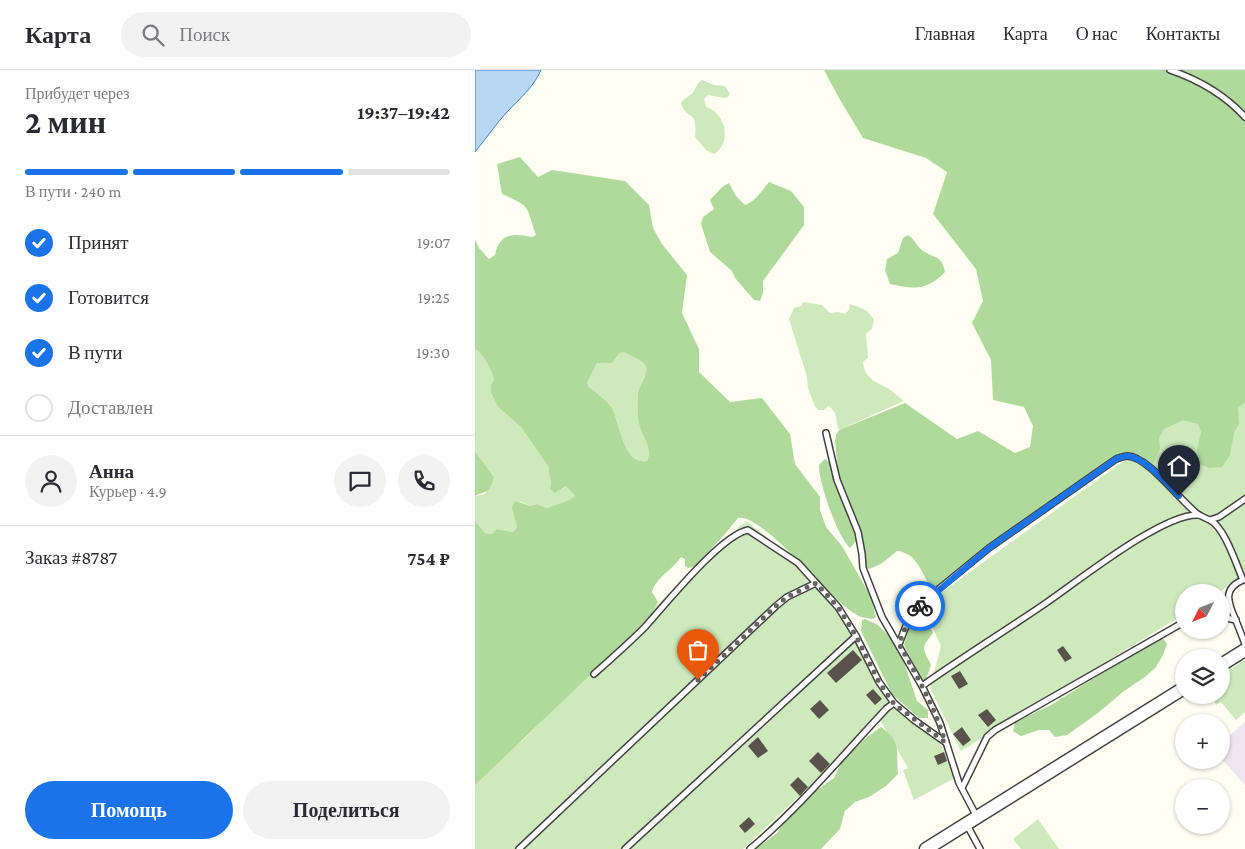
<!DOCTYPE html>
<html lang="ru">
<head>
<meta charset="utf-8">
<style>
	body { margin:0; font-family:"Crimson Pro",serif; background:#f2f2f3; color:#2b2b33; height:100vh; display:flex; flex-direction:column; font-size:19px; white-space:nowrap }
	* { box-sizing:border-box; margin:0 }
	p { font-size:16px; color:#7c7c81 }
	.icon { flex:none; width:28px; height:28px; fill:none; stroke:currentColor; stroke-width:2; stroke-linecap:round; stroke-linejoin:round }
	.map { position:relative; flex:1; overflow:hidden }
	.panel { display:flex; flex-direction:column; background:#fff; width:475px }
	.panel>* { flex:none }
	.needle { width:32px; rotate:228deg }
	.fabs { position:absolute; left:700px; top:514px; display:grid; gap:10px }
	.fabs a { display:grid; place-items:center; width:55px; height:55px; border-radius:50%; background:#fff; box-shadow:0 1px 4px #0004; font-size:25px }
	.pin { position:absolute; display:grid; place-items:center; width:42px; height:42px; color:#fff; margin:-51px -21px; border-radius:50% 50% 50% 0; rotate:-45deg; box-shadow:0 0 5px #0007 }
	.pin .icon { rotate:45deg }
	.courier { position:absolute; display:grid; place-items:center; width:50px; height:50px; margin:-25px; border:4px solid #1a73e8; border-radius:50%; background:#fff; color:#222; box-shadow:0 1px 6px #0007 }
	.summary em { font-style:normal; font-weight:700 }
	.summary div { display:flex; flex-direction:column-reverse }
	.summary { display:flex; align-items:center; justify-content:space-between; height:85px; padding:0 25px }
	h1 { font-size:32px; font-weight:700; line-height:38px }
	.bar { display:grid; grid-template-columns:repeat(4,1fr); gap:8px 5px; align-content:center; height:60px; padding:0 25px }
	.bar i { height:6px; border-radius:4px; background:#e1e1e2 }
	.bar .on { background:#1a73e8 }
	.bar p { grid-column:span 4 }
	.line { display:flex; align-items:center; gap:12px; padding:0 25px; border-top:1px solid #e1e1e2 }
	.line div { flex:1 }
	.round { display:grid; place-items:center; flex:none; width:52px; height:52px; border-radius:26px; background:#f2f2f3 }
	ol { padding:0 25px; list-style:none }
	li { display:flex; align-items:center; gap:15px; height:55px }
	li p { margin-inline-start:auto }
	li .icon { padding:5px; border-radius:50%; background:#1a73e8; color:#fff; stroke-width:4 }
	li:last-child { color:#7c7c81 }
	li i { width:28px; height:28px; border:2px solid #e1e1e2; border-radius:50% }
	.action { display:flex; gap:10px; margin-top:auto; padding:10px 25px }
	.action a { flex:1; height:58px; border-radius:30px; background:#1a73e8; color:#fff; font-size:20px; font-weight:700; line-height:58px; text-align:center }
	.action a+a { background:#f2f2f3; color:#2b2b33 }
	header { display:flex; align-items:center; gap:30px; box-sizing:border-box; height:70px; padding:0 25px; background:#fff; border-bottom:1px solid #e1e1e2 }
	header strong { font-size:24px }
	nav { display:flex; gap:28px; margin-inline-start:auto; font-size:18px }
	.search { width:350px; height:45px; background:#f2f2f3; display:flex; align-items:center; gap:12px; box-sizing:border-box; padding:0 18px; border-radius:28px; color:#7c7c81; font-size:19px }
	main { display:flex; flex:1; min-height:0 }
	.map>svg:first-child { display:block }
	.industrial { fill:#eee5ee }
	.green { fill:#ceeabc }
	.forest { fill:#b0da9c; fill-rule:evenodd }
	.water { fill:#b9d7f5; stroke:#4183cb }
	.building { fill:#59534c }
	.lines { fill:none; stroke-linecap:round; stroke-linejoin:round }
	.service-casing { stroke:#434343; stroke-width:8 }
	.tertiary-casing { stroke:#434343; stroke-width:15 }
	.service { stroke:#fff; stroke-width:5 }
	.tertiary { stroke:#fff; stroke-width:12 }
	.done { stroke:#64635f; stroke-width:5; stroke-dasharray:0 9 }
	.route { stroke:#1a73e8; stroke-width:6 }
</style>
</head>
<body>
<header>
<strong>Карта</strong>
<div class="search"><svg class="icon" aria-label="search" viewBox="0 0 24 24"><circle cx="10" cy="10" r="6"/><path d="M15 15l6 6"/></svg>Поиск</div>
<nav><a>Главная</a><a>Карта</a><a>О нас</a><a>Контакты</a></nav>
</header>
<main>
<section class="panel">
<div class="summary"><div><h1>2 мин</h1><p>Прибудет через</p></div><em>19:37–19:42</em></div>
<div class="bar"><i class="on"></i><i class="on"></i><i class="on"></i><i></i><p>В пути · 240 m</p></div>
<ol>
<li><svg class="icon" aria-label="check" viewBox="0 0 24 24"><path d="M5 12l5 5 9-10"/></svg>Принят<p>19:07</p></li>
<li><svg class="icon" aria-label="check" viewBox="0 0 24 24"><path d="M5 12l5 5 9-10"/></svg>Готовится<p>19:25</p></li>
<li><svg class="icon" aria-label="check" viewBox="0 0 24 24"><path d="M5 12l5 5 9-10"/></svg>В пути<p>19:30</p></li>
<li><i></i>Доставлен</li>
</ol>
<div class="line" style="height:90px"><a class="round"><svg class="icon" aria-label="person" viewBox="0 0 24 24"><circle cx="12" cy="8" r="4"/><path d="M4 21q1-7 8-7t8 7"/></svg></a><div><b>Анна</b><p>Курьер · 4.9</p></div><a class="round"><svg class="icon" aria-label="chat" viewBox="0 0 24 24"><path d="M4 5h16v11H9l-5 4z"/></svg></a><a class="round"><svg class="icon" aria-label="phone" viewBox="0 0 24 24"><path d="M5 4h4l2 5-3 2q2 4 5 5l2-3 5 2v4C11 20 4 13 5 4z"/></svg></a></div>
<div class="line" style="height:65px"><div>Заказ #8787</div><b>754 ₽</b></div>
<div class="action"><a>Помощь</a><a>Поделиться</a></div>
</section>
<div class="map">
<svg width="770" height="779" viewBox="0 0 770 779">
	<rect width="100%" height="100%" fill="#fffef3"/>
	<!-- industrial -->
	<path class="industrial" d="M770,652V715L746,688V673Z"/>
	<!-- green -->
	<g class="green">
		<path d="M227,10L239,15L250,16L255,24L253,27L250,28L233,25L229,29L231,37C250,42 258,73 239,84L231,80L220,67C223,38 212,52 206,33C210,27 216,26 219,21C222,16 221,14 227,10Z"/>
		<path d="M328,232L347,235L355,243L363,242L370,244L374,240L375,234C386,238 393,239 399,250L397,259L391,264L393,288L388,292C390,309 400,311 412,318C418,321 424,327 429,331L364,360C359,348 364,343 353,336L349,340H344L340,337L333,318L332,307L314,249L319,238L326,236Z"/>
		<path d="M0,279C10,286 15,298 19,309L16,315V323L23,337L46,357L73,396L76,414L87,419L91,416L100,426L94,430L72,438L62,434L55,436L45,432L41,449L42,457L38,462L23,459L17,464L10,463L0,451V426L10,424L19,407L0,381Z"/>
		<path d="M149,282C155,286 170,291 171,297C173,306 164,314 163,323C162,333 162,345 164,354C167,368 178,377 172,391C146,395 145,347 135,335C129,329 121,322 114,317L112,313L122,293C133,291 138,295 145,283Z"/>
		<path d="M770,331V506L744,522H709V544L486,681L455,618L466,576L448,536L657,385C675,368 692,349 717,343C735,339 753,339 770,331Z"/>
		<path d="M271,451L322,491L363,533L423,640L462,669L469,680L480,708L439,730L428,700L433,698L405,650L268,779H0V663L21,650L46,672L226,491Z"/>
		<path d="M770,590V642L761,650L746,632L741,635L736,625H746V605Z"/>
		<path d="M563,749L584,779H546L538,769Z"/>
	</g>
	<!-- forest -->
	<g class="forest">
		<path d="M349,0H770V332L763,338L764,354L759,363L755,385L747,397L734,398L724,394L722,380L726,362L723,354L708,350L689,359L684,368L685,379L678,394C662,383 658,380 638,386L500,488L458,520C447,507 444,483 422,481L406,494L394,499L391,497L388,468L385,458L364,410L360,371L361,365L364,360L430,333L482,369L503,361L540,383L555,377L558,356L549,337L518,330L516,290L497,253L508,231L501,199L458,144L472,102L451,88L388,68L364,28Z"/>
		<path d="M45,87L63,107L77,100L150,111L174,135L178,158L187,174L212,205L207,243L224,279V302L255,332L287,328L315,364L320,394L345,427V440L351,457L367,476L396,527L401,547L398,549C393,548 387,548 382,545C355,531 288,443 263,448L250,464L219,497L213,498L210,496V489L206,487C198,500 181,507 177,522L183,532L177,544L134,587L0,715V451L10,463L17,464L22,459L38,462L42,457L37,437L40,431L55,436L62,434L72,438L94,430L100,426L91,416L80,423L75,419L76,414L73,396L46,357L23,337L16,323V315L19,309C15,298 10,286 0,279V170L4,178L14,189L20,185C24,163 39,163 57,167L61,165C51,136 57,137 27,124L22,94ZM149,282C155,286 170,291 171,297C173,306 164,314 163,323C162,333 162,345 164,354C167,368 178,377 172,391C146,395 145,347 135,335C129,329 121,322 114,317L112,313L122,293H137L145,283Z"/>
		<path d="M294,112L316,121L329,137V155L288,211V223L285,231L279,230L260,208L257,201L235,182L226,154L228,147L239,139L235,130L247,117L254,113L261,126L270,135C281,131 287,120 294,112Z"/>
		<path d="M433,165C440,169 441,176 447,180C458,189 467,184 470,202C452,221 439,219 415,214L410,200L412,189L423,183L428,168Z"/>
		<path d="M0,381L19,407C15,423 13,420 0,426Z"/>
		<path d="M350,389L356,393L382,465L381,471L375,478C363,468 343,411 344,395Z"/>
		<path d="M444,544L449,548L458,562C456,567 454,568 451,572C446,580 453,588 456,595L451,610H448L445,606L429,575L437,547Z"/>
		<path d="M390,549L403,555L419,571L428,589L442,631L453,640V648H444L417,624L386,561L387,550Z"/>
		<path d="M688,568L692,574L688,585L681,597L670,607L649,621L623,643L592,665L580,667L574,660H564L546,666L538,661L540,652L576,635L669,577Z"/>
		<path d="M406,657C427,672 421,681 423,704L411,716L394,727L380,732L370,741L365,759L346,779H281L302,763L313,745L336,721L345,718L359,708L367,691L392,667Z"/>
	</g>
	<!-- water -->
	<path class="water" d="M0,0H66C59,17 44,29 32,42C20,55 11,69 0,82Z"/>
	<!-- building -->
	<g class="building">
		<path d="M588,576L597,588L590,592L582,580Z"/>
		<path d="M378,580L387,590L361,613L352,603Z"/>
		<path d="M485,601L493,614L484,619L476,606Z"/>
		<path d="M398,619L407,629L400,635L391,625Z"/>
		<path d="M345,630L354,640L344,649L335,639Z"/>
		<path d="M512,639L521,650L513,657L503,645Z"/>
		<path d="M487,657L496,670L488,676L478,664Z"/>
		<path d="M283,667L293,681L283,688L273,676Z"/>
		<path d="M343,682L355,694L346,703L334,691Z"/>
		<path d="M469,682L472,691L463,695L459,686Z"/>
		<path d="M323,707L333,717L325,726L315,715Z"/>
		<path d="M274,747L280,754L270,763L264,756Z"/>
	</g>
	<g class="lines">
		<defs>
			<g id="service">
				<path d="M695,0C724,10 749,24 770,47"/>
				<path d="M351,363L362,410L383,462L387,484L388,498L407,547L447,616L465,653L484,713L502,747"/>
				<path d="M735,450C750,458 761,494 768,510C746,519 754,534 761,551C764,558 767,566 770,574"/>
				<path d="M746,547L761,550"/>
				<path d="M424,574L434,548L437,542L465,518L514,478L641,389C644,388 649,386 652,386C674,386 706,433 724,445C728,447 732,449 735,450L744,447L770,429"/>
				<path d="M119,604C136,589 154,573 170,557C190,535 246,465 273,460L323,493L341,513L363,537L381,566L404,612L419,633L439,650L470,672"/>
				<path d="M447,616C488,587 530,561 571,533C602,512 689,442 724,445"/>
				<path d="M487,718L512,667L520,660L709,552"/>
				<path d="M492,755L505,779"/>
				<path d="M44,779L301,536L312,527L341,513"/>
				<path d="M150,779L381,566"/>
				<path d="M275,779C325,737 367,686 412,638L419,633"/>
			</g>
			<g id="tertiary">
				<path d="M746,595L770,580"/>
				<path d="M451,779L709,618"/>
			</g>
		</defs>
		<!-- service casing -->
		<use href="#service" class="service-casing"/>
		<!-- tertiary casing -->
		<use href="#tertiary" class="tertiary-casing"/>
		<!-- service -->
		<use href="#service" class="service"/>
		<!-- tertiary -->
		<use href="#tertiary" class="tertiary"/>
	</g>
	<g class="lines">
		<!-- done -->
		<path class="done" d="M223,610L301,536L312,527L341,513L363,537L381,566L404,612L419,634L470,672C460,637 442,606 424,574L434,548L445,536"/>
		<!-- route -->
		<path class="route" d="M445,536L514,478L641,389C644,388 649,386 652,386C668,386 694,415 704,426"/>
	</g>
</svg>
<div class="fabs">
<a><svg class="needle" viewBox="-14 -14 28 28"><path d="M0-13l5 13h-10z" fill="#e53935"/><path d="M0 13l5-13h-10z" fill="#7c7c81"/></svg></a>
<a><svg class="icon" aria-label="layers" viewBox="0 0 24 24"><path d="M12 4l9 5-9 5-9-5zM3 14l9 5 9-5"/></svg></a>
<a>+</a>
<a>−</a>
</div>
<div class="pin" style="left:223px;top:610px;background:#ea580c"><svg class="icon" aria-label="bag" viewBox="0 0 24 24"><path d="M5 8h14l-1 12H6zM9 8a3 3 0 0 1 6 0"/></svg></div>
<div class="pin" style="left:704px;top:426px;background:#1f2937"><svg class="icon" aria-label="home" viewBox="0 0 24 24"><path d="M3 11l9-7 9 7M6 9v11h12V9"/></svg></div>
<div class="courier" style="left:445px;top:536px"><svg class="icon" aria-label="bike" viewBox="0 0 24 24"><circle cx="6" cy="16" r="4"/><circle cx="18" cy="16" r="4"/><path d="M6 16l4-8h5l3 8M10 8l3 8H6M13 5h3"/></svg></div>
</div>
</main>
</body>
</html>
